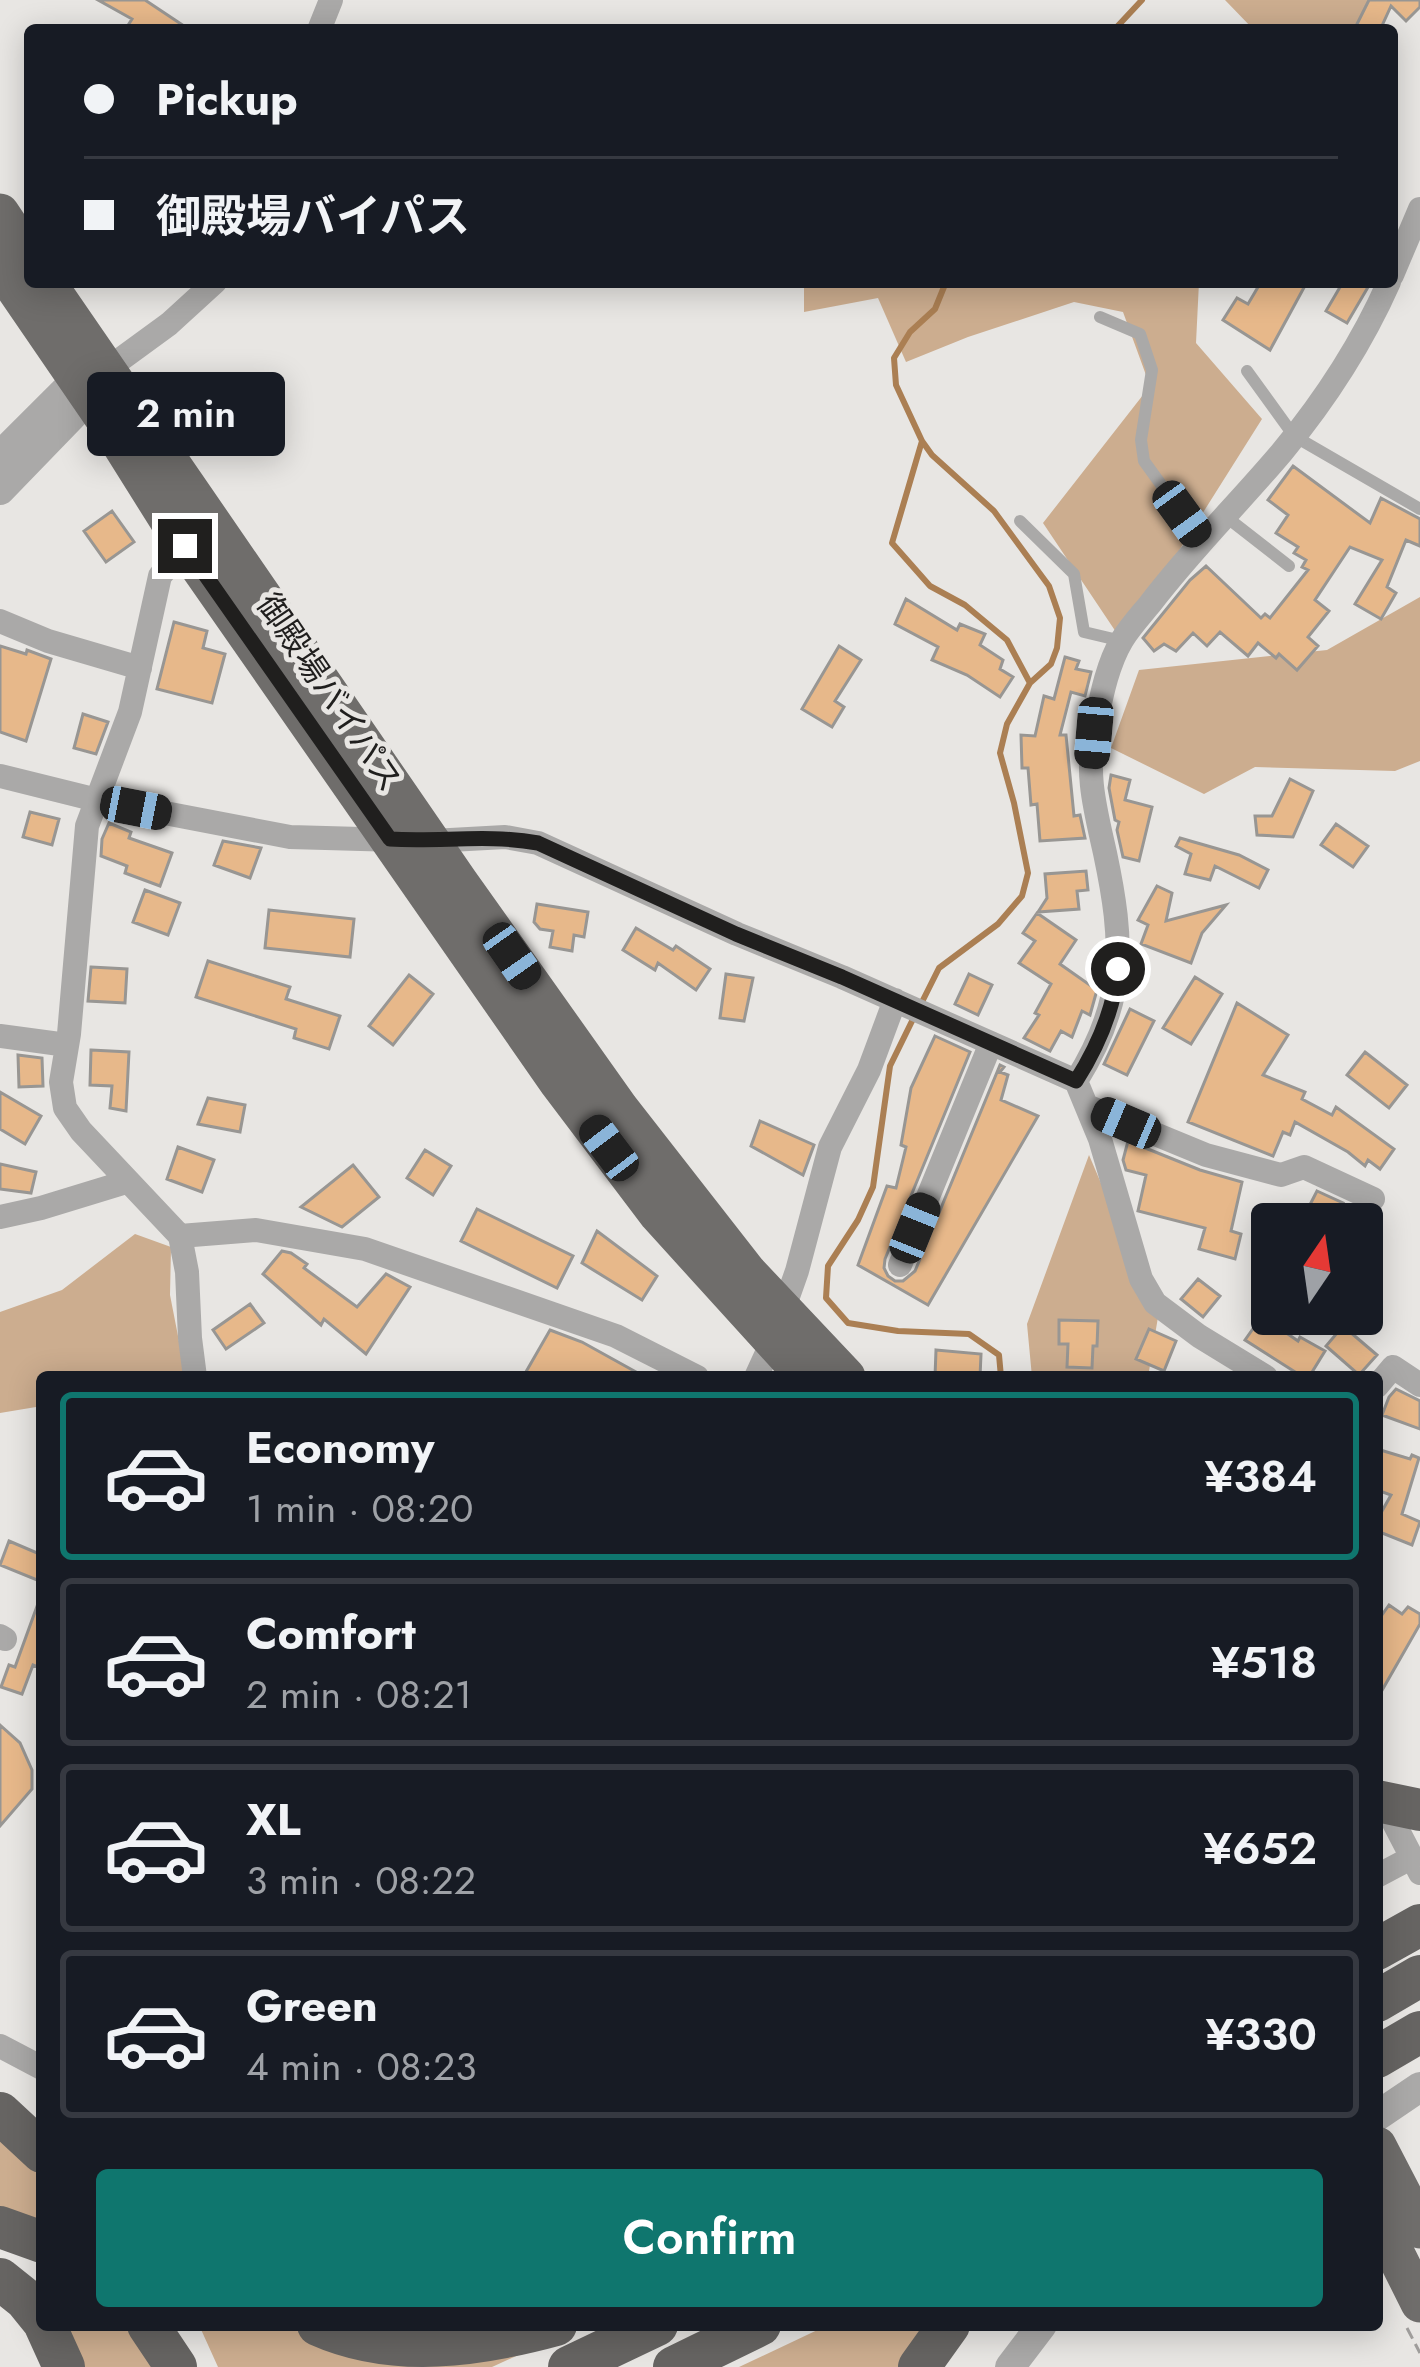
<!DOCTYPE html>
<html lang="en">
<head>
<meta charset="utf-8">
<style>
  body { margin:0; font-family:Jost,"Noto Sans JP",sans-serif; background:#20242c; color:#f1f3f6; height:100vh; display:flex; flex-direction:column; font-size:45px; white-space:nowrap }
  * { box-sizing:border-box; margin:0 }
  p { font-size:39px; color:#9ea1a6 }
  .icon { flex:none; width:66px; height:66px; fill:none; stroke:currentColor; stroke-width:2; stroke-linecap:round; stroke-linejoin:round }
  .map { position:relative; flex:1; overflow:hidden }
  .details { position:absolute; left:36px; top:1371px; width:1347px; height:960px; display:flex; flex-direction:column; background:#171b24; border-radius:12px; box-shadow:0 6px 30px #0003 }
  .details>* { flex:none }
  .banner { position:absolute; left:24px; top:24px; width:1374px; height:264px; border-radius:12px; box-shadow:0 6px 30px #0003; display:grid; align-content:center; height:264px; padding:0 60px; background:#171b24 }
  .needle { width:78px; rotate:13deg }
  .controls { position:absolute; left:1251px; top:1203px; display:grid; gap:24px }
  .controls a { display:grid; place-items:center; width:132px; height:132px; border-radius:12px; background:#171b24; box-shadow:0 6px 30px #0003; font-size:60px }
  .end { position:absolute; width:54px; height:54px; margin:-27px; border:15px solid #201f1e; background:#fff; box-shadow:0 0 0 6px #fff }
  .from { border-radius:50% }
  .bubble { position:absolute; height:84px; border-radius:12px; background:#171b24; box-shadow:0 6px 30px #0003; font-size:39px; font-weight:600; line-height:84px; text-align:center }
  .car { position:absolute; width:36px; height:72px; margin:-36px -18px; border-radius:15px; box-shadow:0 0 9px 3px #0007; background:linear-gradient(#222 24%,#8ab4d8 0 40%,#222 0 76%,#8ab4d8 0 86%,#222 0) }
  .banner b { display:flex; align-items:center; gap:42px; height:114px; font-size:45px }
  .banner b+b { border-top:3px solid #363941 }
  .banner i { width:30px; height:30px; background:#f1f3f6 }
  ul { padding:21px 0 0; list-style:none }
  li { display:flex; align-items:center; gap:36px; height:168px; margin:0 24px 18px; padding:0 36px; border:6px solid #363941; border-radius:12px }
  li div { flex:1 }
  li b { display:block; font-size:45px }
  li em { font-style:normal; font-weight:600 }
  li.selected { border-color:#0f766e }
  li>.icon { width:108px; height:108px; stroke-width:1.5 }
  .primary-button { display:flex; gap:24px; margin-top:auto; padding:24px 60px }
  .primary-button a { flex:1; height:138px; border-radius:12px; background:#0f766e; color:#fff; font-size:48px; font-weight:600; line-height:138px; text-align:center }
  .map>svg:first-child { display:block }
  .green { fill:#ccad8f }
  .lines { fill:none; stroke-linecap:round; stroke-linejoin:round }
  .stream { stroke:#ab7f53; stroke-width:6 }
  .building { fill:#e7b88a; stroke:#989693; stroke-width:3 }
  .path { stroke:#9f9d9b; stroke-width:3; stroke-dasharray:12 6; stroke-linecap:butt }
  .service { stroke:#aaa9a8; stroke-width:12 }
  .minor { stroke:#aaa9a8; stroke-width:24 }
  .tertiary { stroke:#aaa9a8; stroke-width:30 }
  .trunk { stroke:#6f6d6b; stroke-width:39 }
  .motorway { stroke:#666462; stroke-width:42 }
  .motorway-bridge { stroke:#666462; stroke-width:42 }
  .route { stroke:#201f1e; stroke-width:15 }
  .labels { text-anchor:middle; stroke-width:10; stroke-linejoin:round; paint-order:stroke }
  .street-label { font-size:33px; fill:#201f1e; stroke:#e8e6e3 }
</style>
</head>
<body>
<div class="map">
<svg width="1420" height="2367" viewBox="0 0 1420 2367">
  <rect width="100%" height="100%" fill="#e8e6e3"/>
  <!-- green -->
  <path class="green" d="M1225,0H1373L1352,30H1254Z
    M804,282H1199L1196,343L1262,419L1122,641L1043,523L1150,386L1123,312L1074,302L968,337L906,362L878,298L804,312Z
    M1420,597V761L1395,771L1255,767L1204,794L1111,748L1139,670L1327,650Z
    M1089,1155L1158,1317L1148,1377H1032L1027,1324Z
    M135,1234L171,1247L170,1295L186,1377H42V1406L0,1413V1312L62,1290Z
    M0,2138L42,2167V2224L0,2210Z
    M61,2325H129L160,2367H76Z
    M199,2325H290L338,2344L571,2331L492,2367H218Z
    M828,2325H934L910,2367H739Z"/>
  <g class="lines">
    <!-- stream -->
    <path class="stream" d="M1114,30L1142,0
      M922,441L892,543L930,586L965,605L1007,640L1030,683
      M921,1004L939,968L998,924L1022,896L1028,873L1014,803L1000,753L1007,724L1030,683L1051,664L1057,648L1060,618L1049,586L994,511L932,455L922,441L896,385L894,358L910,332L935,309L946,282
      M915,1015L890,1066L873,1187L858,1220L828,1266L826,1298L848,1323L898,1331L969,1334L999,1355L1001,1377"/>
  </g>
  <!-- building -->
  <path class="building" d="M98,0H145L190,30H125L132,19Z
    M1369,0H1420V7L1406,21L1391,6L1380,30H1354Z
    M1261,282H1307L1270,350L1223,320L1237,298L1248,304Z
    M1343,282H1371L1347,323L1326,311Z
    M1293,466L1370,523L1381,498L1420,519V546L1406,540L1387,587L1396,593L1381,619L1355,604L1382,560L1350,547L1315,600L1329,611L1308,637L1318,646L1297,670L1279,654L1276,658L1258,643L1248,656L1220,632L1207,646L1193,633L1176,651L1164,644L1154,651L1143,638L1190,580L1206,566L1261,618L1265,614L1270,618L1308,570L1302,567L1306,560L1294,553L1298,547L1276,533L1288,515L1268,500Z
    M112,511L134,542L106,562L84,531Z
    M906,599L957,630L960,624L985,634L980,645L1003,660L1000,669L1013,677L1000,697L967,675L932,660L938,647L895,624Z
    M174,622L207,631L203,648L225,654L212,703L157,689Z
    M0,646L26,654L27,650L51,659L26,741L0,732Z
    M839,646L861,660L835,701L844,707L832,727L802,709Z
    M1065,657L1079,661L1076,669L1091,672L1085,696L1071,692L1060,735H1066L1074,816L1080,815L1085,838L1040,841L1037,804L1031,805L1028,768H1022L1021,735L1035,736L1044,696L1054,699Z
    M83,714L108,722L96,754L74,748Z
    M1111,775L1130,780L1125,800L1152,807L1139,861L1123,857L1117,830L1119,822L1115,820L1109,788Z
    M1290,779L1313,791L1293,837L1257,835L1255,816H1272Z
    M30,812L59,819L52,845L23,837Z
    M109,823L131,832L129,838L172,853L160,886L125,873L127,866L101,856L102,839Z
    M1336,824L1368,846L1353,867L1321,845Z
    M1180,838L1239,855L1268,870L1259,888L1215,866L1210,880L1185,874L1191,854L1176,846Z
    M223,841L261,848L250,878L214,865Z
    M1086,871L1088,890L1077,891L1079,909L1038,912L1047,898L1045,874Z
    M1157,886L1172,893L1166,921L1226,905L1202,933L1191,963L1141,944L1148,925L1138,920Z
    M145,890L180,903L168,935L133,922Z
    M537,904L588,912L584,937L574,935L572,951L550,947L553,931L540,929L534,922Z
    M269,910L354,919L350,957L265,948Z
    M1037,913L1076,940L1060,964L1097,990L1090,1015L1082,1011L1072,1037L1061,1031L1050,1051L1024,1038L1039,1015L1035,1013L1051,984L1019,963L1035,941L1023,933Z
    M636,928L673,950L676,946L710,969L696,990L658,963L655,970L623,950Z
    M208,961L290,987L286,999L340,1016L329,1049L294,1038L296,1029L196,997Z
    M91,967L127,969L125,1003L88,1001Z
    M726,974L753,978L744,1021L720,1018Z
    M969,974L992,985L978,1015L955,1004Z
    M409,975L433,994L393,1045L369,1026Z
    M1195,977L1222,994L1191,1044L1163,1028Z
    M1237,1003L1288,1035L1263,1075L1305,1092L1302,1099L1332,1115L1336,1107L1394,1149L1380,1169L1368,1160L1365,1166L1348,1152L1295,1122L1290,1135L1283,1132L1273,1156L1188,1122Z
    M1130,1009L1154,1021L1127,1075L1104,1064Z
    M935,1036L970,1052L885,1259L884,1268L888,1276L895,1281H903L915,1271L1000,1065L1004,1067L1000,1072L1008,1075L1001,1100L1038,1116L928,1305L858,1265L887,1186L896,1188L906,1147L901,1145L911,1088Z
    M91,1050L129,1052L126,1111L110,1108L112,1086L90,1085Z
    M1365,1052L1407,1085L1389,1108L1347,1075Z
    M18,1055L42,1058L43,1086L19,1087Z
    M0,1092L41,1116L25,1144L0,1129Z
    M208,1098L245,1105L240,1132L198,1124Z
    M760,1121L814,1145L803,1175L751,1146Z
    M1128,1141L1200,1170L1242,1182L1231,1231L1241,1234L1235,1259L1199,1249L1205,1228L1138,1211L1146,1175L1126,1170L1123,1160Z
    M178,1147L214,1160L202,1192L167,1179Z
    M425,1150L451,1166L433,1195L407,1178Z
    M0,1164L36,1172L31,1193L0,1189Z
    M353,1165L379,1197L342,1227L301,1207Z
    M1317,1191L1343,1203L1332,1224H1300Z
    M477,1209L573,1256L557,1288L461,1241Z
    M597,1231L657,1276L642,1300L582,1263Z
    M282,1251L291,1253L307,1264L304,1268L357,1307L386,1274L410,1287L366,1354L324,1319L321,1325L263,1274Z
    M1198,1279L1220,1296L1203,1317L1181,1299Z
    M250,1304L264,1323L226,1349L213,1330Z
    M1262,1316L1298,1341L1300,1337L1325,1351L1309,1377H1303L1245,1340Z
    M1059,1320L1098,1321L1097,1346H1093L1092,1368L1067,1367L1068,1344H1059Z
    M1343,1326L1377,1355L1359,1375L1326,1346Z
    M1149,1329L1176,1341L1164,1371L1136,1359Z
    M550,1330L582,1342L645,1377H523Z
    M936,1350L981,1354L980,1377H935Z
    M1396,1389L1420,1401V1429L1382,1415L1389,1397Z
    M1377,1449L1410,1459L1412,1455L1419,1458L1402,1514L1420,1522L1412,1545L1377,1531V1520L1391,1495L1377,1490Z
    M9,1541L42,1555V1582L0,1565Z
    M40,1598L42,1658L38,1667L33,1665L22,1694L1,1687L9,1665L15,1667Z
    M1389,1605L1402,1614L1408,1607L1420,1614V1624L1377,1699V1622Z
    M0,1725L20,1743L32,1770V1789L0,1826Z"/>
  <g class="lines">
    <!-- path -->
    <path class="path" d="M1407,2328L1420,2353"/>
    <!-- service -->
    <path class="service" d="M1100,317L1140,334L1152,370L1141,440L1144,461L1201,540
      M1247,371L1294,436L1420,509
      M1225,516L1289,566
      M1020,521L1074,574L1084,632L1122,641"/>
    <!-- minor -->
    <path class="minor" d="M319,30L331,0
      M1392,275L1420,209
      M106,370L169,324L215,282
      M185,546L160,576L130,712L87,826L69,1034L61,1082L65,1108L81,1131L180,1236L187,1272L190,1338L195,1377
      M0,621L48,641L140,668
      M0,776L97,800L290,837L432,841L505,837L538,843L737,934L842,977L1076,1081L1100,1139L1141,1279L1155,1303L1199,1336L1266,1377
      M0,1036L67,1045
      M1076,1081C1127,1000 1124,943 1105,853C1095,808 1085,773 1095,727C1101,698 1107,665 1122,640C1130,627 1141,615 1150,604C1191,550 1239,503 1282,452C1325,400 1362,343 1389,282
      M1087,1106L1206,1155L1281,1175L1304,1167L1373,1199
      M0,1217L41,1208L126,1182
      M180,1236L256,1230L365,1249L616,1336L697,1377
      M900,1265L991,1043
      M756,1377L772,1342L797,1271L830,1147L869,1070L895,1000
      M1377,1386L1393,1367L1420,1385
      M0,1636L5,1639
      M1382,1800L1420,1873
      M1377,1876L1411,1858
      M0,2046L42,2068"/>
    <!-- tertiary -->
    <path class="tertiary" d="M0,456L77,379L94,373
      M0,490L90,397L100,380
      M1377,2116L1420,2087
      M1010,2367L1042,2325"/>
    <!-- trunk -->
    <path class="trunk" d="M0,213L30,258
      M0,266L111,428L185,546L559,1083L658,1214L806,1377
      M46,282L458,881L619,1108L747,1272L846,1377
      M1377,2146L1420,2229
      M1377,2217L1420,2303"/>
    <!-- motorway -->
    <path class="motorway" d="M1377,1949L1420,1925
      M1377,2001L1420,1976
      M1377,2057L1420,2032
      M0,2113L42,2152
      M0,2227L42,2242
      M0,2279L25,2299L42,2320
      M45,2325L64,2367
      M148,2325L176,2367
      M318,2325C394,2359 479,2346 556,2325
      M569,2367L657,2325
      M674,2367L760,2325
      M919,2367L949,2325"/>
    <!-- motorway-bridge -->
    <path class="motorway-bridge" d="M1377,1801L1420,1810"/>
  </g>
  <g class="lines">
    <!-- route -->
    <path class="route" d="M185,546L390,839C440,842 489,834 538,843L736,934L842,977L1076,1081C1097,1048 1114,1008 1118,969"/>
  </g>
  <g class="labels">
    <!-- street labels -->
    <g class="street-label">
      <text transform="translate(330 692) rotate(56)" y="12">御殿場バイパス</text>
    </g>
  </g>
</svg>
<div class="controls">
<a><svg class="needle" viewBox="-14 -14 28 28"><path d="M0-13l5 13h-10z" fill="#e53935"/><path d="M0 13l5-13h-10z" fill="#9ea1a6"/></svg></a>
</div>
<i class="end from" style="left:1118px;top:969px"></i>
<i class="end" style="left:185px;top:546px"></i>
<div class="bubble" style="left:87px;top:372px;width:198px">2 min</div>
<i class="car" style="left:1182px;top:514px;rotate:144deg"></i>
<i class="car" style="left:1094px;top:733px;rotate:185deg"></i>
<i class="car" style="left:136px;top:808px;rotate:101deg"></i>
<i class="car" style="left:512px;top:956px;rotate:145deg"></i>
<i class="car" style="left:1126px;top:1123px;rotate:293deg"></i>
<i class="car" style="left:609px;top:1148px;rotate:323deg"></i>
<i class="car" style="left:915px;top:1228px;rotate:22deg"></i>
<div class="banner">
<b><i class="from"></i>Pickup</b>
<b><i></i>御殿場バイパス</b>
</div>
<section class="details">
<ul>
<li class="selected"><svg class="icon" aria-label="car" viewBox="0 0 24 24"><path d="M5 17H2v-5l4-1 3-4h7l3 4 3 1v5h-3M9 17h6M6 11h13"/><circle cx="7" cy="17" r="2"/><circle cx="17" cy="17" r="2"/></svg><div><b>Economy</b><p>1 min · 08:20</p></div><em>¥384</em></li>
<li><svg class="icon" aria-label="car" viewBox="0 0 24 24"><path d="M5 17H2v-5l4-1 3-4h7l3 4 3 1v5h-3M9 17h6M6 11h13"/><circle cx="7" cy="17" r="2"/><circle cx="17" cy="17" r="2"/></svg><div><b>Comfort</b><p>2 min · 08:21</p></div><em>¥518</em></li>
<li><svg class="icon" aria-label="car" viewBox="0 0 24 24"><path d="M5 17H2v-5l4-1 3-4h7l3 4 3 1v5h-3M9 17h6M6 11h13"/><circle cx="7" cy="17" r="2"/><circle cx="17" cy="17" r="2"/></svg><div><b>XL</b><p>3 min · 08:22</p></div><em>¥652</em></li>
<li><svg class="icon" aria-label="car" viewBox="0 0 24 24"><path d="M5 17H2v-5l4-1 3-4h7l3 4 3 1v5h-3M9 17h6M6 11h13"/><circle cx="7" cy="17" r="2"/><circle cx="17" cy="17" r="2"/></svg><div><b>Green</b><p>4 min · 08:23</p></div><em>¥330</em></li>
</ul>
<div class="primary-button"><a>Confirm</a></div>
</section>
</div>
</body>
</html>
